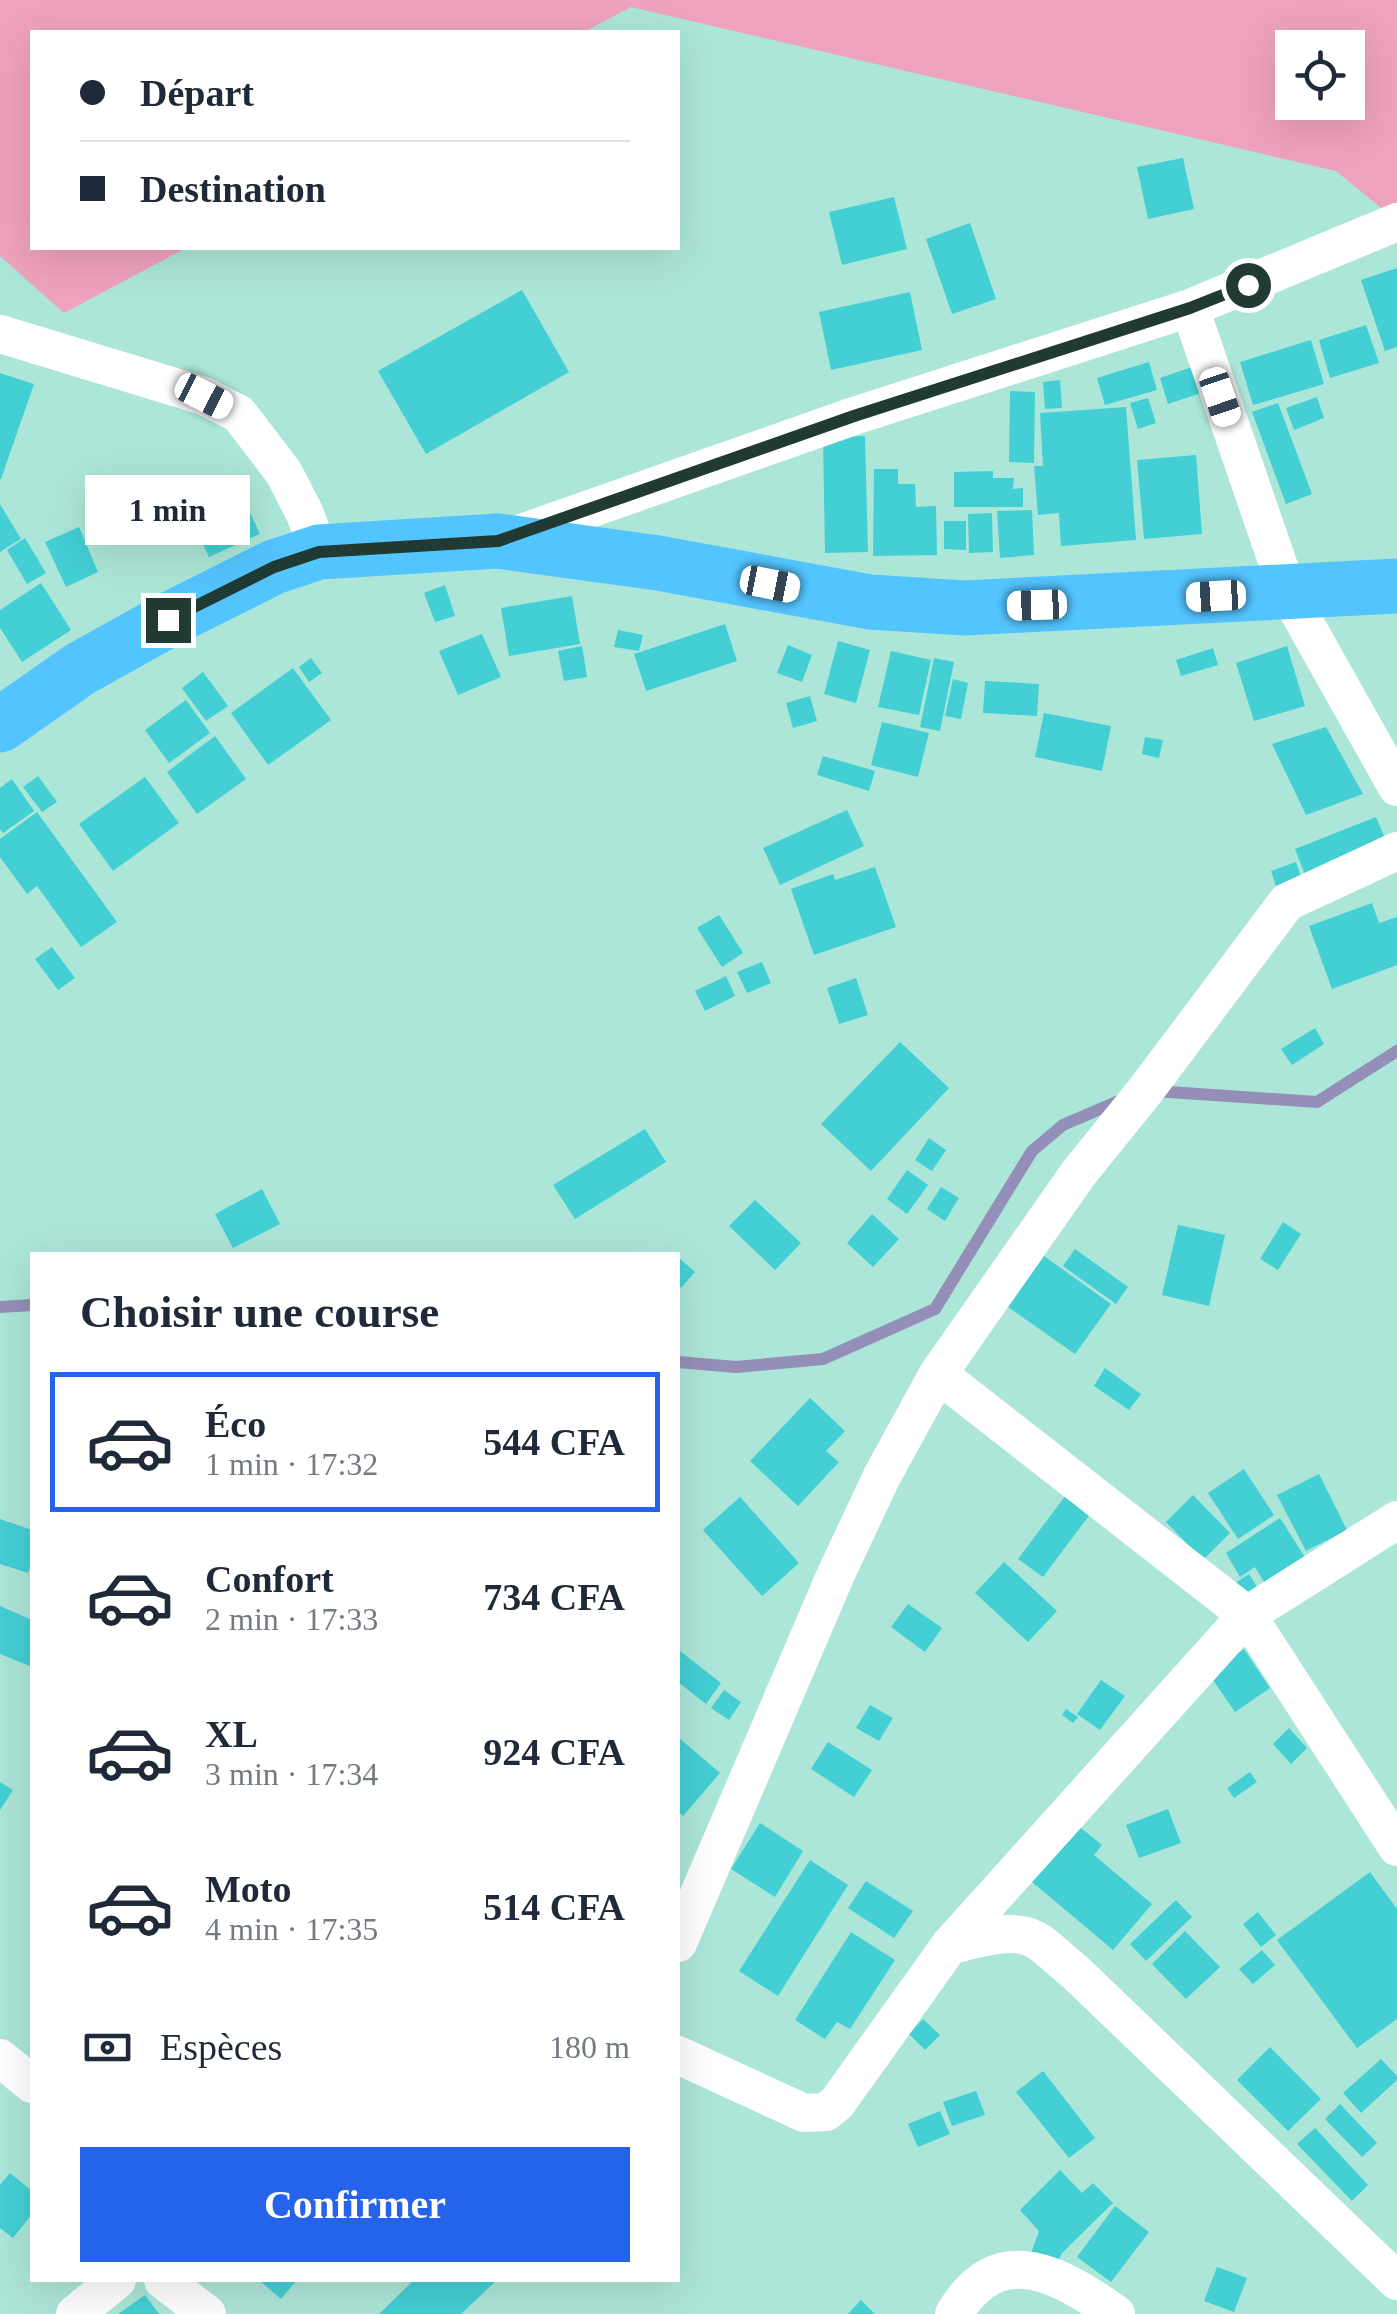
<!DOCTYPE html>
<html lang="fr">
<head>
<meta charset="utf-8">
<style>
  body { margin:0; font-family:"Times New Roman",serif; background:#f2f2f3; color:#1f2937; height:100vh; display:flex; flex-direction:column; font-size:38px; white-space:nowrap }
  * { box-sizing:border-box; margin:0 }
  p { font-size:32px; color:#747a83 }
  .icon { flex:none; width:55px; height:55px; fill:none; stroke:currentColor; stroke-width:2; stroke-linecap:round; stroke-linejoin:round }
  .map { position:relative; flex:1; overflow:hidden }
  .details { position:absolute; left:30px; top:1252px; width:650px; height:1030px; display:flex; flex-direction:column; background:#fff; border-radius:0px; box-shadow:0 10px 40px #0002 }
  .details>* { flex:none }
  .guide { position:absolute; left:30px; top:30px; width:650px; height:220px; border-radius:0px; box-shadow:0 10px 40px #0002; display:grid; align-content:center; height:220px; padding:0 50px; background:#fff }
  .buttons { position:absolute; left:1275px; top:30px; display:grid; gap:20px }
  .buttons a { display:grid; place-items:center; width:90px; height:90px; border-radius:0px; background:#fff; box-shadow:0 10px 40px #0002; font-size:50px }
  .end { position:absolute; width:45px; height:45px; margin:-22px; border:12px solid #223a34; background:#fff; box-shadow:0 0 0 5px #fff }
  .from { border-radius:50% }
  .bubble { position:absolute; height:70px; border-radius:0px; background:#fff; box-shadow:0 10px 40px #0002; font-size:32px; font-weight:700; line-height:70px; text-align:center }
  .car { position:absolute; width:30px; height:60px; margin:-30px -15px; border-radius:12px; box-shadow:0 0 8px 2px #0007; background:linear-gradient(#fff 24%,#345 0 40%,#fff 0 76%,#345 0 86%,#fff 0) }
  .guide b { display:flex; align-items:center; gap:35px; height:95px; font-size:38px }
  .guide b+b { border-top:2px solid #e0e1e3 }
  .guide i { width:25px; height:25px; background:#1f2937 }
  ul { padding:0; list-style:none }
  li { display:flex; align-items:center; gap:30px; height:140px; margin:0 20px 15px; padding:0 30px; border:5px solid transparent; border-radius:0px }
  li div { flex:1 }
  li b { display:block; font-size:38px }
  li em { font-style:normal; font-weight:700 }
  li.selected { border-color:#2563eb }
  li>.icon { width:90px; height:90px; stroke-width:1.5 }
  h2 { padding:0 50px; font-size:45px; line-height:120px }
  .pay { display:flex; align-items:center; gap:25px; height:110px; padding:0 50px; font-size:38px }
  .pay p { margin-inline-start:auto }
  .action { display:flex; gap:20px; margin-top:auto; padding:20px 50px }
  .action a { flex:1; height:115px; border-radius:0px; background:#2563eb; color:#fff; font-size:40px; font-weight:700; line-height:115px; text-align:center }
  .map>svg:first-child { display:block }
  .green { fill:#efa2bb; fill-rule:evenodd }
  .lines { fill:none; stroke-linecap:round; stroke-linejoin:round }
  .stream { stroke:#948fb8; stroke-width:12 }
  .building { fill:#43cfd4 }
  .minor { stroke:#fff; stroke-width:38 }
  .trunk { stroke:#53c4fe; stroke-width:55 }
  .route { stroke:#223a34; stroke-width:12 }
</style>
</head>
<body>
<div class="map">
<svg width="1397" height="2314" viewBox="0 0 1397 2314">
  <rect width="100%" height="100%" fill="#ace6d8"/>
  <!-- green -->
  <path class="green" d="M0,0H1397V221L1336,171L631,7L584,32H32V248H186L64,313L0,256ZM1292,48H1348V102H1292Z"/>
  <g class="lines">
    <!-- stream -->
    <path class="stream" d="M1154,1091L1317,1102L1397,1051
      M0,1307L32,1305
      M678,1362L736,1367L823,1359L935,1309L1032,1151L1063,1125L1121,1100"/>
  </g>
  <!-- building -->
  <path class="building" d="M1183,158L1194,209L1148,219L1137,167Z
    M894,197L907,249L842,265L829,212Z
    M970,223L996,299L952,314L926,239Z
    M1397,268V347L1385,351L1361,280Z
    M522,290L569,372L426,454L378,371Z
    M910,292L922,350L831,370L819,312Z
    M1366,325L1379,363L1330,378L1319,340Z
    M1311,340L1324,384L1253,405L1240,362Z
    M1149,362L1157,390L1105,405L1097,378Z
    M1195,366L1204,392L1168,404L1160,378Z
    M0,373L34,384L1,479H0Z
    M1060,380L1062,408L1045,409L1043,382Z
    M1010,391L1035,392L1034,463L1009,462Z
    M1317,397L1324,418L1294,430L1286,408Z
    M1148,398L1156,423L1138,429L1130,403Z
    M1278,403L1312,494L1286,504L1252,412Z
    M1126,407L1136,540L1061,546L1059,513L1038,515L1034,466H1043L1040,413Z
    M865,436L868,552L825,553L823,437Z
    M1196,455L1202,534L1144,539L1137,460Z
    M874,469H898V484H915L916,507L936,506L937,555L873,556Z
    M993,471V478H1014L1013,489L1023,488V507H954V472Z
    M241,494L260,534L209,557L190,518Z
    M0,504L21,539L0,552Z
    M1032,510L1034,555L1000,558L997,511Z
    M992,513L993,552L969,553L968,514Z
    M944,521H966V550L944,549Z
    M79,527L98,572L66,587L45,542Z
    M25,538L46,573L27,584L7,550Z
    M41,583L71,630L22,662L0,628V610Z
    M445,585L455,616L435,622L424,593Z
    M572,596L580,644L509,656L501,608Z
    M725,624L737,661L646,691L634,654Z
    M618,630L643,635L639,651L614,647Z
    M482,634L501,677L458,695L439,651Z
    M838,641L870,650L856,703L824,694Z
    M788,645L812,655L802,682L777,673Z
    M582,646L587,677L564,681L558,651Z
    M1287,646L1305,706L1254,721L1236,663Z
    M1213,648L1218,665L1181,676L1176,660Z
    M891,651L931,660L919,715L878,707Z
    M311,658L322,673L309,682L299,667Z
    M934,658L954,662L940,731L920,727Z
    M293,668L331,720L268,765L231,713Z
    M203,672L228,706L206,721L182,688Z
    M953,679L968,683L961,719L945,716Z
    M985,681L1039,684L1037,716L983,713Z
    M810,696L817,721L793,728L786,703Z
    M186,700L210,733L169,763L145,730Z
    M1044,713L1111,726L1102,771L1035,757Z
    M882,722L929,733L918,777L871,765Z
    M1326,727L1363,794L1306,815L1272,744Z
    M215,736L246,779L197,814L167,772Z
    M1145,737L1163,740L1159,758L1142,754Z
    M823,756L875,771L869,791L817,775Z
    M38,776L57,802L42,812L23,787Z
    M145,777L179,823L113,871L79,824Z
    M12,779L34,811L3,833L0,829V788Z
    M847,810L864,846L780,885L763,848Z
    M37,812L117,922L81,947L37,886L27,894L0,857V839Z
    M1376,817L1388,845L1306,877L1295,849Z
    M1296,862L1301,877L1276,886L1271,871Z
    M875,867L896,927L814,955L791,889L833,874L835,880Z
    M1372,903L1379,923L1397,917V965L1332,989L1309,926Z
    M719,915L743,953L722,967L697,928Z
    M52,947L75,978L58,990L35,959Z
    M762,962L771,983L747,993L737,972Z
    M726,976L735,996L705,1011L695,991Z
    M856,978L868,1015L839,1024L827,988Z
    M1315,1028L1324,1044L1292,1065L1281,1049Z
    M900,1042L949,1088L871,1171L821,1124Z
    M645,1129L666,1162L575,1219L553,1185Z
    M929,1138L946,1150L932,1171L915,1160Z
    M907,1170L928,1185L907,1214L887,1199Z
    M941,1187L959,1198L945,1221L927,1209Z
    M262,1189L280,1224L233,1248L215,1214Z
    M755,1200L801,1243L775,1270L729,1226Z
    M872,1214L899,1239L873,1267L847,1243Z
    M1283,1222L1301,1234L1278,1270L1260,1259Z
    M1178,1225L1225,1235L1209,1306L1162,1295Z
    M1075,1249L1128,1287L1116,1304L1063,1266Z
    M1044,1256L1111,1304L1075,1354L1008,1307Z
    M678,1257L695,1272L681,1288L678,1285Z
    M1105,1368L1141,1394L1129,1410L1094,1386Z
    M810,1398L845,1431L826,1451L839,1462L798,1506L750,1461Z
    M1244,1469L1274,1515L1238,1539L1208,1493Z
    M1319,1474L1347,1530L1306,1551L1277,1495Z
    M1066,1495L1091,1513L1043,1577L1018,1559Z
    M1193,1495L1230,1533L1203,1560L1166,1522Z
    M740,1497L799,1563L762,1596L703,1530Z
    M1280,1518L1306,1559L1266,1585L1255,1567L1240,1577L1226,1553Z
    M0,1519L32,1530V1559L28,1573L0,1564Z
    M1004,1562L1057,1611L1028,1642L975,1593Z
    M1249,1574L1260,1592L1243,1604L1231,1586Z
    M908,1604L942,1628L925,1652L891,1627Z
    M0,1606L32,1620V1667L0,1654Z
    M1244,1649L1270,1688L1235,1712L1208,1673Z
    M680,1651L721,1683L706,1704L678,1682V1654Z
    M1101,1680L1125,1696L1100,1730L1077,1714Z
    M724,1690L741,1702L729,1720L711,1708Z
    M870,1705L893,1718L879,1741L856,1728Z
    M1066,1709L1078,1717L1073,1723L1062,1715Z
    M1289,1728L1307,1748L1291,1764L1273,1744Z
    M678,1737L720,1773L683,1816L678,1811Z
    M828,1742L872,1770L854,1797L811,1769Z
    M1250,1772L1257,1782L1234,1798L1227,1788Z
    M0,1782L13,1790L0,1810Z
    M1168,1809L1181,1843L1139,1858L1126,1825Z
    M1071,1820L1102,1845L1094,1855L1152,1904L1113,1950L1025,1876Z
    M760,1823L803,1851L775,1897L731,1869Z
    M810,1860L848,1885L778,1996L739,1971Z
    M1370,1872L1397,1909V2019L1357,2048L1277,1940Z
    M866,1881L913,1911L894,1938L848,1908Z
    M1176,1900L1192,1917L1146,1961L1130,1944Z
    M1258,1912L1276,1935L1261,1947L1243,1924Z
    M1185,1931L1220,1967L1186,1999L1152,1964Z
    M851,1932L895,1960L850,2029L837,2022L825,2039L795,2020Z
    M1262,1950L1275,1965L1253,1984L1239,1969Z
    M923,2019L940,2035L925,2050L909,2034Z
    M1270,2047L1321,2099L1288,2131L1237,2080Z
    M1381,2059L1397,2076V2080L1361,2113L1343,2093Z
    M1043,2071L1095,2138L1069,2158L1016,2092Z
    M976,2091L985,2115L952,2126L943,2102Z
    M1340,2104L1377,2143L1362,2157L1325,2119Z
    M940,2111L950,2134L918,2147L908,2124Z
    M1315,2128L1368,2185L1352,2201L1297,2144Z
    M1060,2170L1082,2193L1093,2183L1113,2203L1062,2253L1055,2267L1030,2256L1039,2231L1020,2210Z
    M10,2173L32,2191V2214L13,2238L0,2228V2185Z
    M1115,2206L1149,2232L1111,2282L1077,2257Z
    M1217,2267L1247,2278L1234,2312L1204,2301Z
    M259,2280H297L281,2299Z
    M414,2280H497L461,2314H379Z
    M145,2295L159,2314H118Z
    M861,2300L875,2314H848Z"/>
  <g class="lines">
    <!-- minor -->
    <path class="minor" d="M1397,222L1190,308L1288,593L1397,787
      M0,334L204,396L239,414L284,473L305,514L319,552
      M510,537L854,416L1190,308
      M938,1374L1247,1615L1397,1847
      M678,1943L836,1574L882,1476L938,1374L1078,1174L1145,1091L1287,902L1397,851
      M950,1945C976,1940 1011,1926 1036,1940C1049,1948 1061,1961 1073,1970L1397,2281
      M678,2055L804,2113L826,2112L837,2103L950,1945L1247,1615L1397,1520
      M0,2058L32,2084
      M163,2280L207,2314
      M75,2314L117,2280
      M954,2314C999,2237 1062,2276 1116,2314"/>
    <!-- trunk -->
    <path class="trunk" d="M0,725L80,669L168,620L274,567L319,552L498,541L658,563L870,602L965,608L1397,586"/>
  </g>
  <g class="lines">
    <!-- route -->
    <path class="route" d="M168,620L274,567L319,552L498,541L854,416L1190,308L1248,285"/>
  </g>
</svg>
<div class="buttons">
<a><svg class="icon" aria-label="locate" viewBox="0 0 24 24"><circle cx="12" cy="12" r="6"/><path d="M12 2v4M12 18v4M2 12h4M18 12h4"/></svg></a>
</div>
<i class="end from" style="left:1248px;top:285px"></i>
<i class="end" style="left:168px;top:620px"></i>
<div class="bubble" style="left:85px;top:475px;width:165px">1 min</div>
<i class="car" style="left:204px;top:396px;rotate:117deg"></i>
<i class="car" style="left:1220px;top:397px;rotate:161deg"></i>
<i class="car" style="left:770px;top:584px;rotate:101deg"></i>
<i class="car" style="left:1216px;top:596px;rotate:267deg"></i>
<i class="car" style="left:1037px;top:605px;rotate:268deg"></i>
<div class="guide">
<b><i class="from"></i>Départ</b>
<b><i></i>Destination</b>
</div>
<section class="details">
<h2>Choisir une course</h2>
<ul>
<li class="selected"><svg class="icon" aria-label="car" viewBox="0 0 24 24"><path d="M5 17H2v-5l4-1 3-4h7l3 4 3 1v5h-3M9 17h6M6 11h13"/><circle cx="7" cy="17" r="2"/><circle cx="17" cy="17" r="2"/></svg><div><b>Éco</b><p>1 min · 17:32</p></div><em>544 CFA</em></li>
<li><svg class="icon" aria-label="car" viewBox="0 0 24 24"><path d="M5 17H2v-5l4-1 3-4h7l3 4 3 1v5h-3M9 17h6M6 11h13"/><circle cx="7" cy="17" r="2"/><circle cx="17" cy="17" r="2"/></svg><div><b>Confort</b><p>2 min · 17:33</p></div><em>734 CFA</em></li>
<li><svg class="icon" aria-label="car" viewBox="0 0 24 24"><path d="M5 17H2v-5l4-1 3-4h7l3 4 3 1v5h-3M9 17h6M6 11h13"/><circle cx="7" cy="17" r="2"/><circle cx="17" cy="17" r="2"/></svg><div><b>XL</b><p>3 min · 17:34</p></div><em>924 CFA</em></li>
<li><svg class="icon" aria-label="car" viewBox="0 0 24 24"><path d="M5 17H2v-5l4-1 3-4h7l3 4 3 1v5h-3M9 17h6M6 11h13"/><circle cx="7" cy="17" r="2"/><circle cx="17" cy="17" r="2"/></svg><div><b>Moto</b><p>4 min · 17:35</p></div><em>514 CFA</em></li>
</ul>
<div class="pay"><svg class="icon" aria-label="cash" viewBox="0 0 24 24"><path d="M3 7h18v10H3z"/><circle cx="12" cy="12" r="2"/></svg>Espèces<p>180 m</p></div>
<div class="action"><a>Confirmer</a></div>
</section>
</div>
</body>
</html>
